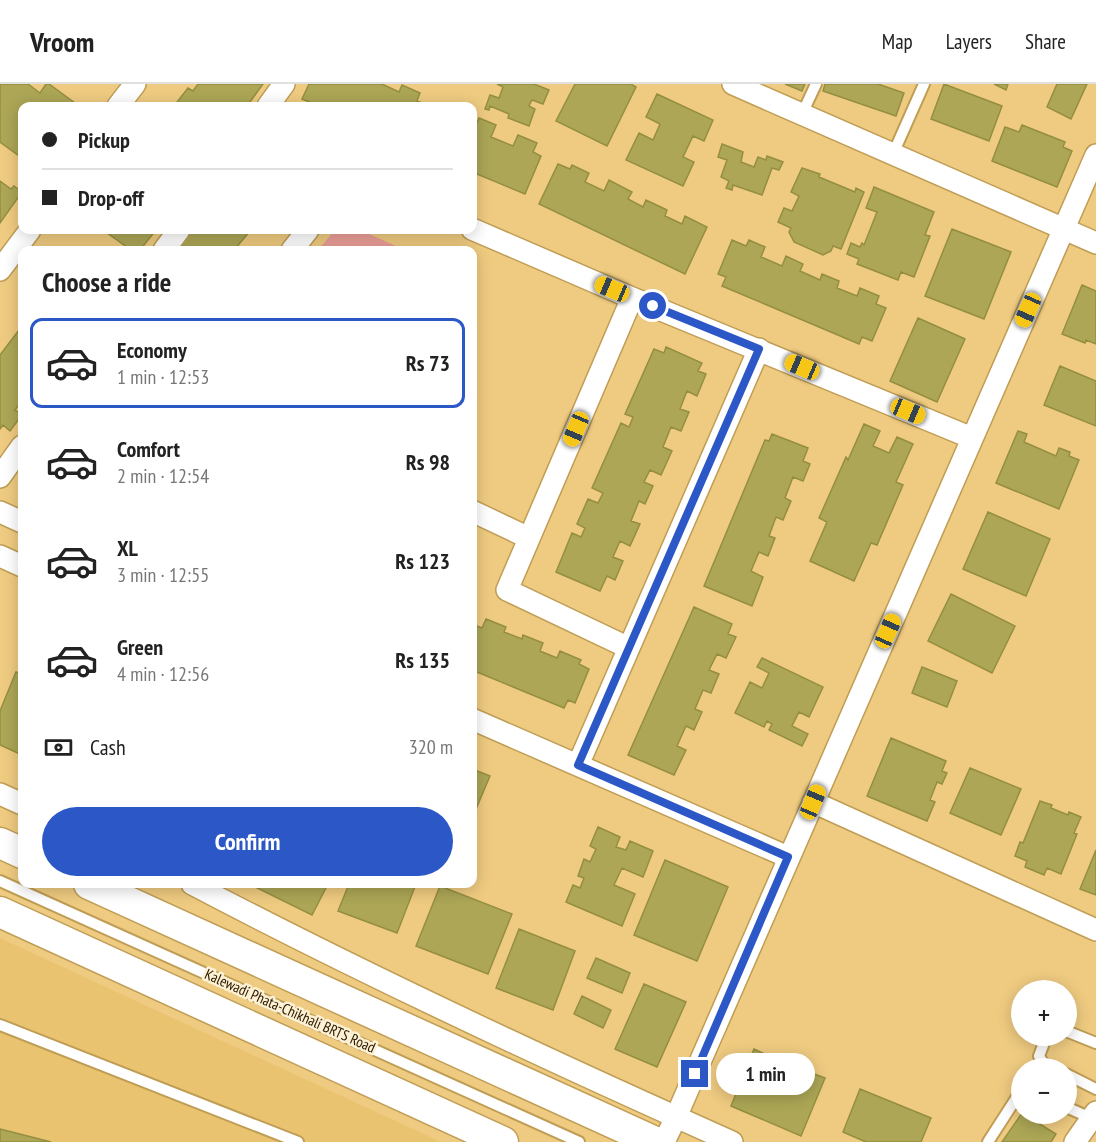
<!DOCTYPE html>
<html lang="en">
<head>
<meta charset="utf-8">
<style>
  body { margin:0; font-family:"PT Sans Narrow",sans-serif; background:#f2f2f2; color:#222; height:100vh; display:flex; flex-direction:column; font-size:22px; white-space:nowrap }
  * { box-sizing:border-box; margin:0 }
  p { font-size:20px; color:#767676 }
  .icon { flex:none; width:33px; height:33px; fill:none; stroke:currentColor; stroke-width:2; stroke-linecap:round; stroke-linejoin:round }
  .map { position:relative; flex:1; overflow:hidden }
  .panel { position:absolute; left:18px; top:162px; width:459px; height:642px; display:flex; flex-direction:column; background:#fff; border-radius:12px; box-shadow:0 3px 15px #0003 }
  .panel>* { flex:none }
  .guide { position:absolute; left:18px; top:18px; width:459px; height:132px; border-radius:12px; box-shadow:0 3px 15px #0003; display:grid; align-content:center; height:132px; padding:0 24px; background:#fff }
  .fabs { position:absolute; left:1011px; top:896px; display:grid; gap:12px }
  .fabs a { display:grid; place-items:center; width:66px; height:66px; border-radius:50%; background:#fff; box-shadow:0 3px 15px #0003; font-size:30px }
  .end { position:absolute; width:27px; height:27px; margin:-14px; border:8px solid #2c57c6; background:#fff; box-shadow:0 0 0 3px #fff }
  .from { border-radius:50% }
  .bubble { position:absolute; height:42px; border-radius:21px; background:#fff; box-shadow:0 3px 15px #0003; font-size:20px; font-weight:600; line-height:42px; text-align:center }
  .car { position:absolute; width:18px; height:36px; margin:-18px -9px; border-radius:8px; box-shadow:0 0 4px 2px #0007; background:linear-gradient(#f5c518 24%,#345 0 40%,#f5c518 0 76%,#345 0 86%,#f5c518 0) }
  .guide b { display:flex; align-items:center; gap:21px; height:57px; font-size:22px }
  .guide b+b { border-top:2px solid #e0e0e0 }
  .guide i { width:15px; height:15px; background:#222 }
  ul { padding:0; list-style:none }
  li { display:flex; align-items:center; gap:18px; height:90px; margin:0 12px 9px; padding:0 12px; border:3px solid transparent; border-radius:12px }
  li div { flex:1 }
  li b { display:block; font-size:22px }
  li em { font-style:normal; font-weight:600 }
  li.active { border-color:#2c57c6 }
  li>.icon { width:54px; height:54px; stroke-width:1.5 }
  h2 { padding:0 24px; font-size:27px; line-height:72px }
  .pay { display:flex; align-items:center; gap:15px; height:66px; padding:0 24px; font-size:22px }
  .pay p { margin-inline-start:auto }
  .button { display:flex; gap:12px; margin-top:auto; padding:12px 24px }
  .button a { flex:1; height:69px; border-radius:36px; background:#2c57c6; color:#fff; font-size:24px; font-weight:600; line-height:69px; text-align:center }
  header { display:flex; align-items:center; gap:36px; box-sizing:border-box; height:84px; padding:0 30px; background:#fff; border-bottom:2px solid #e0e0e0 }
  header strong { font-size:28px }
  nav { display:flex; gap:33px; margin-inline-start:auto; font-size:21px }
  .map>svg:first-child { display:block }
  .built { fill:#eac370 }
  .green { fill:#eb9e98 }
  .building { fill:#aca656; stroke:#958e40; stroke-width:1.5 }
  .lines { fill:none; stroke-linecap:round; stroke-linejoin:round }
  .lane-casing { stroke:#bf9d54; stroke-width:14 }
  .street-casing { stroke:#bf9d54; stroke-width:24 }
  .secondary-casing { stroke:#bf9d54; stroke-width:33 }
  .lane { stroke:#fff; stroke-width:10 }
  .street { stroke:#fff; stroke-width:21 }
  .secondary { stroke:#fff; stroke-width:30 }
  .route { stroke:#2c57c6; stroke-width:8 }
  .labels { text-anchor:middle; stroke-width:5; stroke-linejoin:round; paint-order:stroke }
  .street-label { font-size:15px; fill:#281b00; stroke:#fef0d3 }
</style>
</head>
<body>
<header>
<strong>Vroom</strong>
<nav><a>Map</a><a>Layers</a><a>Share</a></nav>
</header>
<div class="map">
<svg width="1096" height="1058" viewBox="0 0 1096 1058">
  <rect width="100%" height="100%" fill="#efcb81"/>
  <!-- built -->
  <path class="built" d="M0,854L441,1058H0Z"/>
  <!-- green -->
  <path class="green" d="M335,146H360L405,166H318Z"/>
  <!-- building -->
  <path class="building" d="M0,0H28L40,9L46,0H49L79,22H22V74L0,58Z
    M198,0H263L247,22H174L188,4L193,7Z
    M309,0H382L399,8L402,1L420,9L417,17L429,22H319L302,15Z
    M497,0H534L549,6L543,20L532,16L529,22L535,25L529,42L508,34L509,30L490,22L489,26L485,25L490,11L499,14L503,3Z
    M575,0H631L636,3L607,62L556,37Z
    M785,0H805L802,7Z
    M825,0H878L904,9L896,32L823,7Z
    M944,0L1002,22L989,57L931,35Z
    M994,0H1008L1006,6Z
    M1057,0H1087L1071,35L1047,23Z
    M657,10L713,36L704,57L693,52L683,73L694,78L683,102L626,76L639,49L653,56L660,40L646,33Z
    M479,34L496,41L491,53L513,62L518,51L537,59L533,68L541,72L525,110L472,88V40L476,41Z
    M1022,41L1065,58L1063,63L1072,67L1057,103L992,77L1005,43L1019,48Z
    M722,60L743,68L741,78L754,83L758,73L766,76L767,72L783,78L779,86L772,84L762,111L733,101L732,106L726,104L729,97L721,93L727,76L718,73Z
    M558,80L570,85L572,81L589,89L585,98L604,107L609,96L632,108L628,115L643,123L646,116L667,126L665,132L682,140L685,132L707,143L685,190L539,120Z
    M802,84L820,90L819,93L855,108L856,104L864,108L841,165L833,162L831,167L823,171L794,158L789,148L791,144L778,138L784,124L792,127L799,112L791,108Z
    M0,97L11,105L14,102L22,108L0,139Z
    M874,103L934,128L925,151L930,152L914,193L901,188L898,196L857,180L859,175L847,170L851,159L860,163L862,159L864,161L877,128L866,124Z
    M952,145L1011,168L984,235L925,212Z
    M103,146H156L140,166H131Z
    M184,146H251L234,166H187L175,157Z
    M732,156L746,162L749,156L765,163L761,173L782,182L786,172L803,180L800,187L820,196L822,190L839,197L837,204L857,212L860,204L879,212L876,220L886,224L872,257L862,253L859,260L722,202L726,193L718,190Z
    M1082,201L1096,207V260L1086,256L1085,259L1062,250Z
    M918,234L965,255L937,318L890,297Z
    M22,242V316L15,326L22,331L10,347L3,341L0,345V271Z
    M666,263L702,279L698,287L706,290L697,312L687,307L680,325L689,328L681,347L671,343L663,363L672,367L661,391L650,386L644,398L653,402L645,420L639,417L631,437L640,440L630,462L620,457L613,473L623,477L615,496L607,492L600,507L556,488L572,449L581,453L585,444L577,440L588,415L598,419L603,409L592,404L621,339L629,343L633,333L625,330L654,265L664,269Z
    M1060,282L1096,297V342L1044,321Z
    M864,340L880,347L873,362L889,369L897,353L913,360L896,398L903,401L877,461L871,459L854,497L810,477L827,438L819,434L846,373L848,376Z
    M1018,347L1027,350L1024,358L1056,372L1059,364L1070,368L1069,372L1079,376L1059,425L996,399Z
    M772,350L808,364L803,377L810,380L803,397L793,393L785,414L791,417L783,436L776,433L769,452L775,454L768,472L759,468L751,487L763,493L752,522L704,502L765,356L769,357Z
    M988,428L1050,455L1026,512L963,485Z
    M951,510L1015,542L992,589L928,557Z
    M694,523L732,540L728,550L736,553L726,574L717,570L709,586L719,590L711,609L703,606L695,625L702,628L694,646L686,642L677,662L686,666L674,691L628,671Z
    M486,535L506,543L504,548L522,555L523,551L543,559L540,567L557,574L560,567L581,576L579,580L589,585L575,619L568,616L564,624L472,586V540L482,544Z
    M762,574L823,603L809,633L799,628L792,642L808,650L802,662L769,646L772,640L767,637L764,643L735,629L750,598L762,604L769,589L757,583Z
    M922,583L957,597L947,623L912,609Z
    M16,588L22,590V671L0,661V627Z
    M891,654L946,677L942,687L947,689L942,700L937,698L930,716L935,718L927,737L867,712Z
    M970,684L1021,705L1001,751L950,729Z
    M472,685L490,692L476,725L472,724Z
    M1040,717L1052,721L1051,724L1068,731L1069,728L1081,733L1074,749L1077,750L1061,790L1047,784L1044,791L1025,783L1027,777L1015,772L1020,758L1023,759Z
    M598,743L620,753L616,763L626,766L630,757L653,767L643,793L622,784L614,801L635,810L622,842L566,818L573,801L580,804L584,794L578,792L584,775L590,778L596,765L590,762Z
    M1096,766V811L1080,805Z
    M665,776L728,803L697,877L634,851Z
    M257,800H328L312,831L255,803Z
    M349,800H416L397,849L338,827Z
    M440,802L512,830L488,890L416,862Z
    M519,845L575,867L553,926L496,904Z
    M596,874L630,889L622,909L587,894Z
    M644,900L686,918L657,983L615,965Z
    M582,912L611,926L603,944L574,930Z
    M754,965L769,972L765,981L780,987L775,998L783,1001L788,990L802,996L806,987L825,994L801,1052L731,1022Z
    M860,1005L931,1034L921,1058H866L843,1048Z
    M1022,1029L1056,1050L1051,1058H1002Z
    M0,1045L51,1058H0Z"/>
  <g class="lines">
    <defs>
      <path id="lane" d="M802,30L816,0
        M893,70L924,0
        M0,797L579,1058
        M0,941L298,1058
        M1066,947L1096,959
        M1047,951L1039,972L1043,979L1053,984
        M1066,990L1096,1005
        M1066,1023L1091,1034
        M988,1058L1017,1013L1022,1010"/>
      <path id="street" d="M733,0L1096,159
        M118,22L135,0
        M268,22L284,0
        M472,145L632,214L972,354
        M164,166L179,146
        M292,166L308,146
        M0,186L30,146
        M0,393L22,362
        M472,427L529,454
        M0,428L22,438
        M0,472L22,482
        M629,564L507,506L632,214
        M472,635L788,773
        M578,681L759,265
        M0,710L22,720
        M813,718L1096,846
        M192,800C369,893 550,977 732,1058
        M664,1058L676,1033L1096,71
        M1075,1058L1096,1028"/>
      <path id="secondary" d="M0,759L22,769
        M89,800L655,1058
        M0,828L503,1058"/>
    </defs>
    <!-- lane casing -->
    <use href="#lane" class="lane-casing"/>
    <!-- street casing -->
    <use href="#street" class="street-casing"/>
    <!-- secondary casing -->
    <use href="#secondary" class="secondary-casing"/>
    <!-- lane -->
    <use href="#lane" class="lane"/>
    <!-- street -->
    <use href="#street" class="street"/>
    <!-- secondary -->
    <use href="#secondary" class="secondary"/>
  </g>
  <g class="lines">
    <!-- route -->
    <path class="route" d="M653,222L759,265L578,681L788,773L695,990"/>
  </g>
  <g class="labels">
    <!-- street labels -->
    <g class="street-label">
      <text transform="translate(290 927) rotate(24)" y="5">Kalewadi Phata-Chikhali BRTS Road</text>
    </g>
  </g>
</svg>
<div class="fabs">
<a>+</a>
<a>−</a>
</div>
<i class="end from" style="left:653px;top:222px"></i>
<i class="end" style="left:695px;top:990px"></i>
<div class="bubble" style="left:716px;top:969px;width:99px">1 min</div>
<i class="car" style="left:612px;top:205px;rotate:293deg"></i>
<i class="car" style="left:1028px;top:226px;rotate:204deg"></i>
<i class="car" style="left:802px;top:283px;rotate:293deg"></i>
<i class="car" style="left:908px;top:327px;rotate:113deg"></i>
<i class="car" style="left:576px;top:345px;rotate:203deg"></i>
<i class="car" style="left:888px;top:547px;rotate:24deg"></i>
<i class="car" style="left:813px;top:718px;rotate:23deg"></i>
<div class="guide">
<b><i class="from"></i>Pickup</b>
<b><i></i>Drop-off</b>
</div>
<section class="panel">
<h2>Choose a ride</h2>
<ul>
<li class="active"><svg class="icon" aria-label="car" viewBox="0 0 24 24"><path d="M5 17H2v-5l4-1 3-4h7l3 4 3 1v5h-3M9 17h6M6 11h13"/><circle cx="7" cy="17" r="2"/><circle cx="17" cy="17" r="2"/></svg><div><b>Economy</b><p>1 min · 12:53</p></div><em>Rs 73</em></li>
<li><svg class="icon" aria-label="car" viewBox="0 0 24 24"><path d="M5 17H2v-5l4-1 3-4h7l3 4 3 1v5h-3M9 17h6M6 11h13"/><circle cx="7" cy="17" r="2"/><circle cx="17" cy="17" r="2"/></svg><div><b>Comfort</b><p>2 min · 12:54</p></div><em>Rs 98</em></li>
<li><svg class="icon" aria-label="car" viewBox="0 0 24 24"><path d="M5 17H2v-5l4-1 3-4h7l3 4 3 1v5h-3M9 17h6M6 11h13"/><circle cx="7" cy="17" r="2"/><circle cx="17" cy="17" r="2"/></svg><div><b>XL</b><p>3 min · 12:55</p></div><em>Rs 123</em></li>
<li><svg class="icon" aria-label="car" viewBox="0 0 24 24"><path d="M5 17H2v-5l4-1 3-4h7l3 4 3 1v5h-3M9 17h6M6 11h13"/><circle cx="7" cy="17" r="2"/><circle cx="17" cy="17" r="2"/></svg><div><b>Green</b><p>4 min · 12:56</p></div><em>Rs 135</em></li>
</ul>
<div class="pay"><svg class="icon" aria-label="cash" viewBox="0 0 24 24"><path d="M3 7h18v10H3z"/><circle cx="12" cy="12" r="2"/></svg>Cash<p>320 m</p></div>
<div class="button"><a>Confirm</a></div>
</section>
</div>
</body>
</html>
